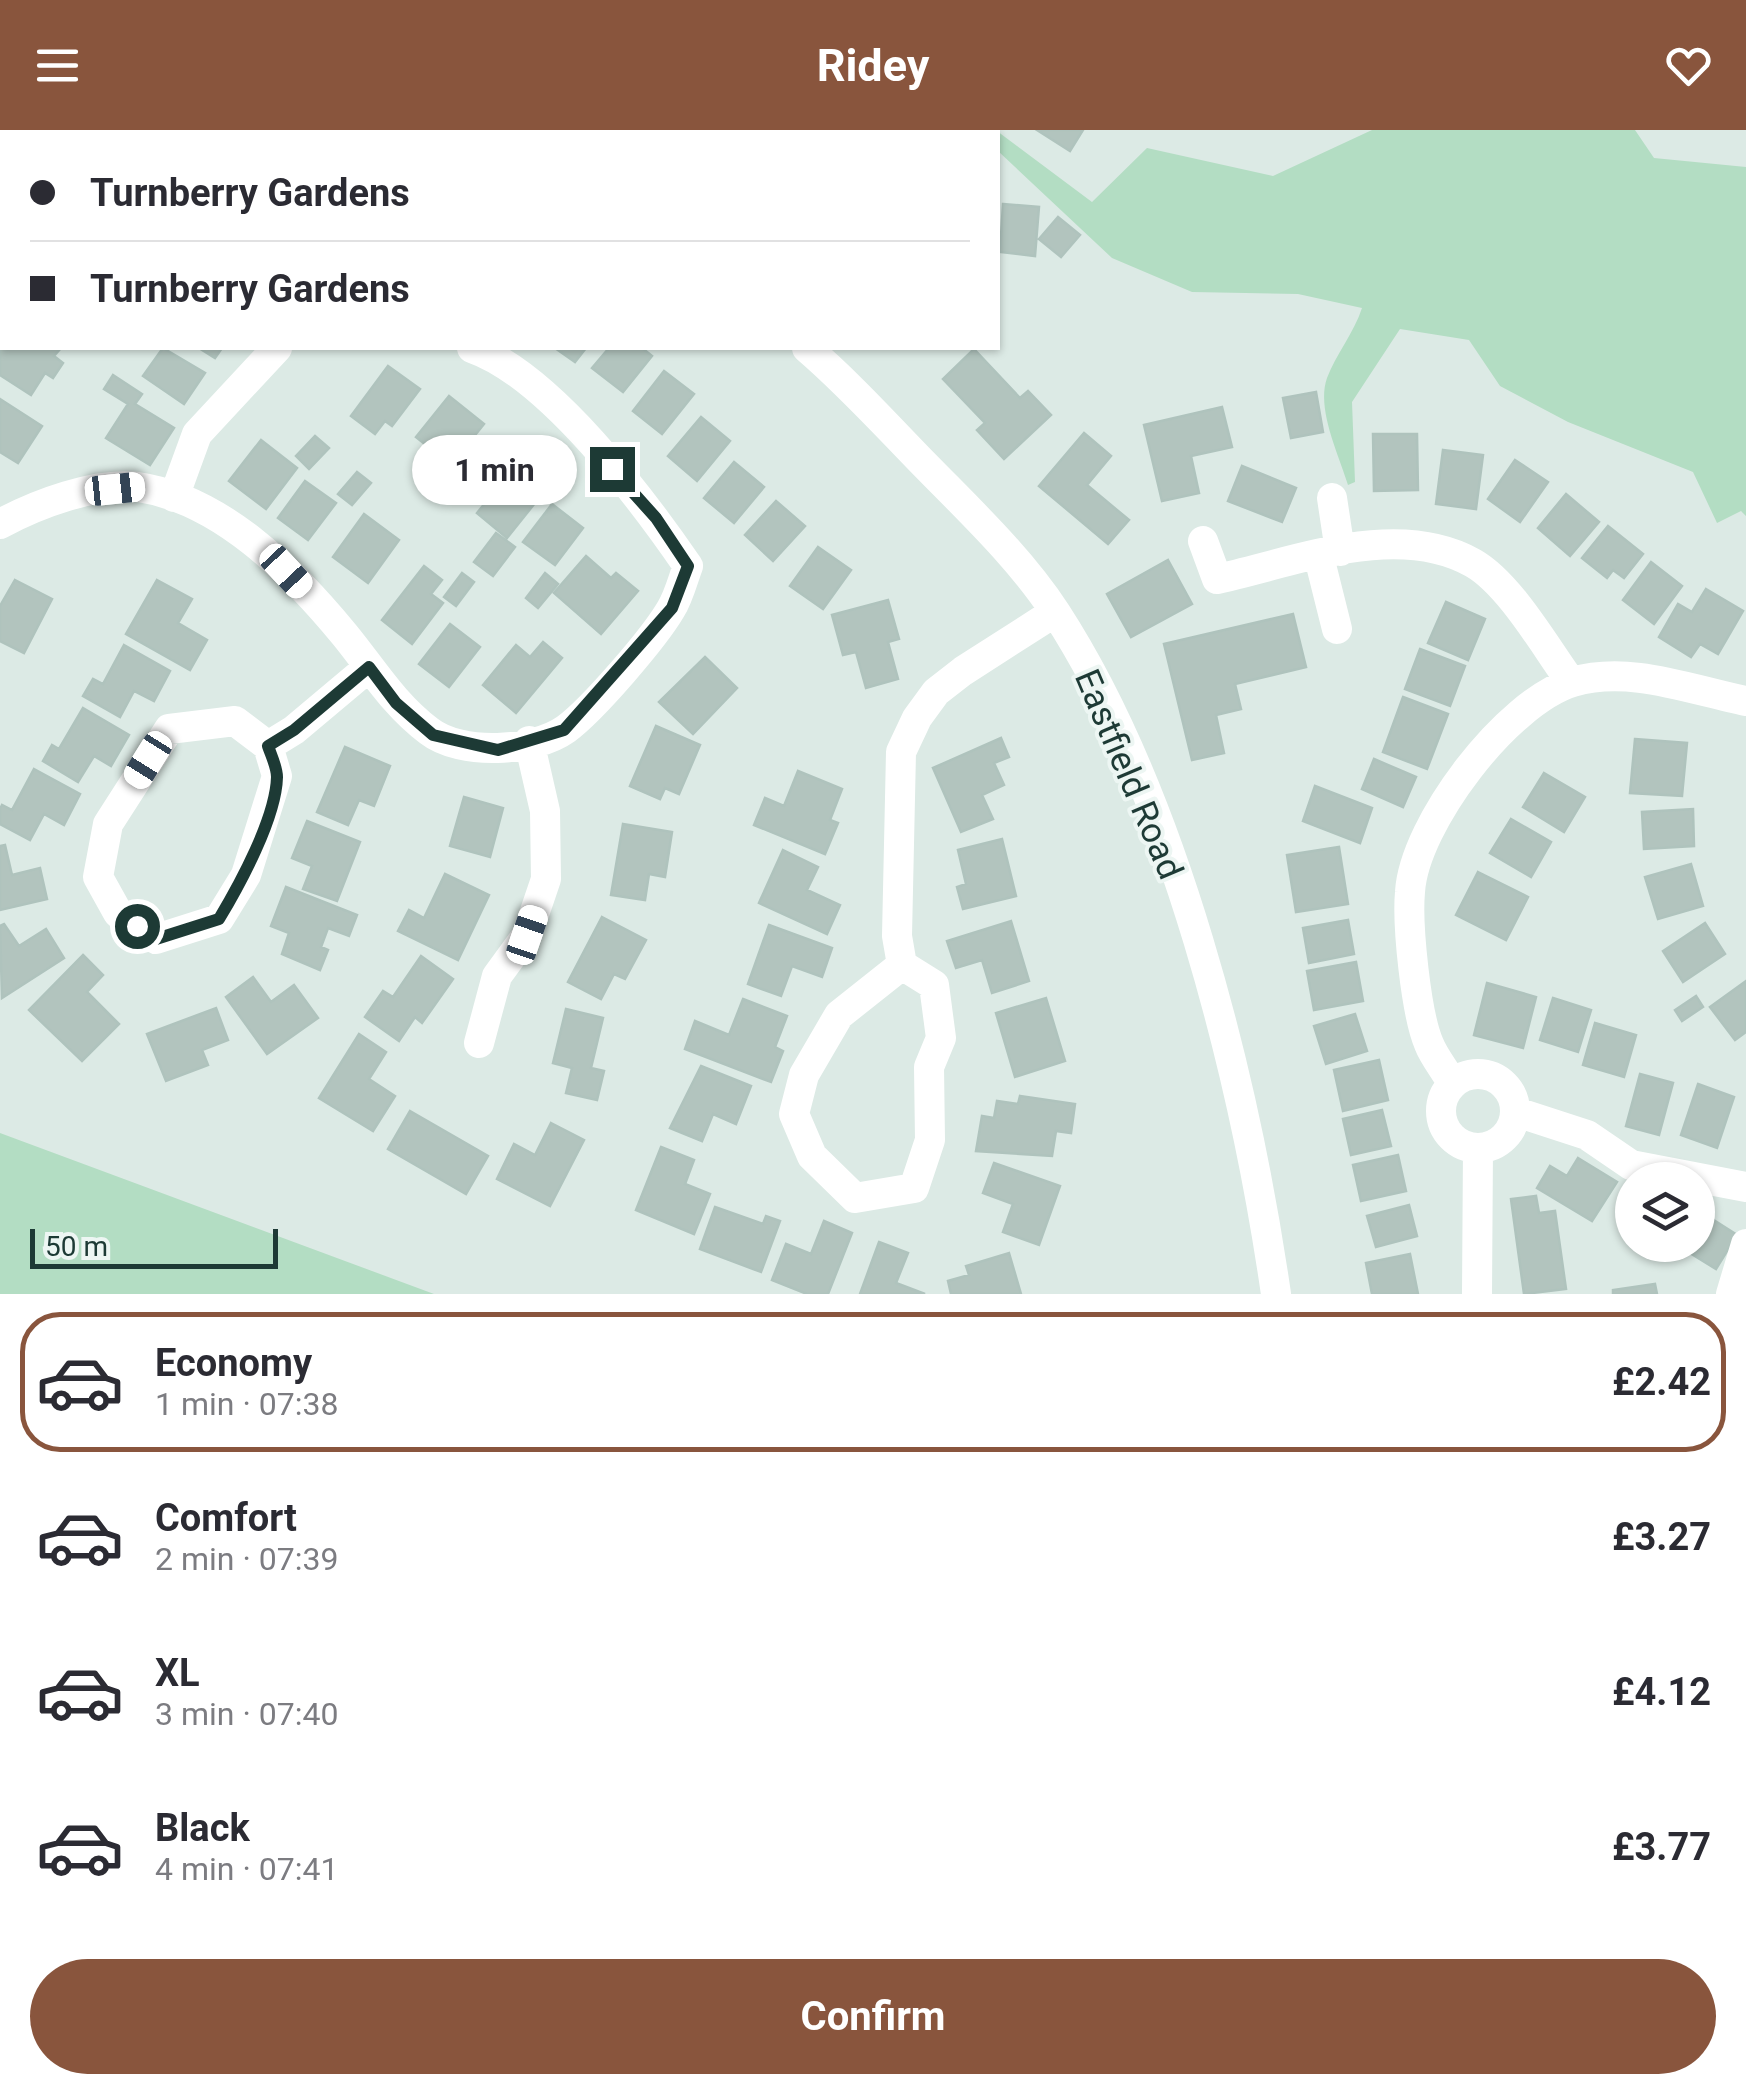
<!DOCTYPE html>
<html lang="en">
<head>
<meta charset="utf-8">
<style>
  body { margin:0; font-family:Roboto,sans-serif; background:#f7f7f7; color:#2b2b33; height:100vh; display:flex; flex-direction:column; font-size:38px; white-space:nowrap }
  * { box-sizing:border-box; margin:0 }
  p { font-size:32px; color:#7c7c81 }
  .icon { flex:none; width:55px; height:55px; fill:none; stroke:currentColor; stroke-width:2; stroke-linecap:round; stroke-linejoin:round }
  .map { position:relative; height:1164px; overflow:hidden }
  .drawer { display:flex; flex-direction:column; background:#fff; flex:1 }
  .drawer>* { flex:none }
  .hud { position:absolute; left:0px; top:0px; width:1000px; height:220px; box-shadow:0 2px 8px #0004; display:grid; align-content:center; height:220px; padding:0 30px; background:#fff }
  .tools { position:absolute; left:1615px; top:1032px; display:grid; gap:20px }
  .tools a { display:grid; place-items:center; width:100px; height:100px; border-radius:50%; background:#fff; box-shadow:0 2px 8px #0004; font-size:50px }
  .scale { position:absolute; left:30px; bottom:25px; width:248px; box-sizing:border-box; padding-left:10px; border:5px solid #1d3a35; border-top:0; font-size:28px; line-height:35px; white-space:nowrap; color:#1d3a35; -webkit-text-stroke:8px #edf6f3; paint-order:stroke }
  .end { position:absolute; width:45px; height:45px; margin:-22px; border:12px solid #1d3a35; background:#fff; box-shadow:0 0 0 5px #fff }
  .from { border-radius:50% }
  .bubble { position:absolute; height:70px; border-radius:35px; background:#fff; box-shadow:0 2px 8px #0004; font-size:32px; font-weight:700; line-height:70px; text-align:center }
  .car { position:absolute; width:30px; height:60px; margin:-30px -15px; border-radius:12px; box-shadow:0 0 8px 2px #0007; background:linear-gradient(#fff 24%,#345 0 40%,#fff 0 76%,#345 0 86%,#fff 0) }
  .hud b { display:flex; align-items:center; gap:35px; height:95px; font-size:38px }
  .hud b+b { border-top:2px solid #e1e1e2 }
  .hud i { width:25px; height:25px; background:#2b2b33 }
  ul { padding:18px 0 0; list-style:none }
  li { display:flex; align-items:center; gap:30px; height:140px; margin:0 20px 15px; padding:0 10px; border:5px solid transparent; border-radius:40px }
  li div { flex:1 }
  li b { display:block; font-size:38px }
  li em { font-style:normal; font-weight:700 }
  li.current { border-color:#89553d }
  li>.icon { width:90px; height:90px; stroke-width:1.5 }
  .action { display:flex; gap:20px; margin-top:auto; padding:20px 30px }
  .action a { flex:1; height:115px; border-radius:60px; background:#89553d; color:#fff; font-size:40px; font-weight:700; line-height:115px; text-align:center }
  header { display:flex; justify-content:space-between; align-items:center; height:130px; padding:0 30px; background:#89553d; color:#fff; font-size:45px; font-weight:700 }
  .map>svg:first-child { display:block }
  .green { fill:#b3ddc3 }
  .building { fill:#b2c4be; stroke:#afc3bd; stroke-width:2.5 }
  .lines { fill:none; stroke-linecap:round; stroke-linejoin:round }
  .minor { stroke:#fff; stroke-width:30 }
  .route { stroke:#1d3a35; stroke-width:12 }
  .labels { text-anchor:middle; stroke-width:8; stroke-linejoin:round; paint-order:stroke }
  .street-label { font-size:35px; fill:#1d3a35; stroke:#edf6f3 }
</style>
</head>
<body>
<header><svg class="icon" aria-label="menu" viewBox="0 0 24 24"><path d="M4 6h16M4 12h16M4 18h16"/></svg>Ridey<svg class="icon" aria-label="heart" viewBox="0 0 24 24"><path d="M12 20l-8-8c-3-5 5-10 8-4 3-6 11-1 8 4z"/></svg></header>
<div class="map">
<svg width="1746" height="1164" viewBox="0 0 1746 1164">
  <rect width="100%" height="100%" fill="#dceae5"/>
  <!-- green -->
  <path class="green" d="M1372,0H1635L1654,28L1746,37V386L1741,381L1717,393L1693,342L1568,292L1500,256L1469,210L1400,199L1352,272L1355,352L1348,355C1339,325 1316,279 1327,248C1336,224 1354,203 1362,178L1298,164L1192,162L1112,128L998,21L997,1L1092,72L1147,18L1273,46Z
    M0,1003L434,1164H0Z"/>
  <!-- building -->
  <path class="building" d="M658,0H725L727,2H655Z
    M1037,0H1083L1070,21Z
    M1003,74L1039,77L1035,126L1000,122Z
    M1058,87L1080,105L1061,127L1039,109Z
    M0,213L2,218H61L54,226L63,233L53,248L45,243L31,265L0,245Z
    M163,218L205,243L184,274L143,246Z
    M199,218H222L215,228Z
    M555,218H586L575,232Z
    M609,218H642L652,226L623,262L592,238Z
    M974,219L1020,268L1028,261L1051,285L1004,329L977,300L985,293L943,249Z
    M388,236L420,259L392,296L385,291L375,304L351,286Z
    M664,241L694,264L662,304L633,281Z
    M113,245L142,264L135,274L174,298L150,335L106,308L128,274L104,259Z
    M1316,262L1323,302L1291,308L1283,268Z
    M449,266L484,294L451,335L416,307Z
    M0,269L42,296L18,333L0,322Z
    M1222,277L1232,317L1191,326L1199,363L1162,371L1144,295Z
    M701,287L730,311L697,351L668,326Z
    M1084,303L1111,326L1087,355L1129,390L1108,414L1039,356Z
    M1373,304H1417L1418,360L1374,361Z
    M315,306L329,318L309,339L296,326Z
    M261,310L297,338L266,379L229,351Z
    M1443,320L1483,325L1476,379L1436,374Z
    M1515,330L1548,352L1520,392L1488,369Z
    M734,332L764,357L734,393L704,368Z
    M517,334L547,358L507,408L477,383Z
    M1242,336L1296,358L1282,392L1228,371Z
    M357,342L371,353L352,375L338,364Z
    M305,351L336,373L308,410L278,388Z
    M1566,364L1599,392L1570,426L1538,398Z
    M776,371L805,396L773,431L745,405Z
    M552,374L583,398L555,435L523,412Z
    M364,384L399,410L368,453L333,427Z
    M1608,396L1643,424L1624,448L1613,440L1607,448L1582,428Z
    M496,403L515,417L493,446L474,432Z
    M818,417L851,440L823,479L790,456Z
    M586,426L611,448L616,443L638,461L601,504L554,463Z
    M1168,430L1192,474L1131,507L1107,464Z
    M1651,432L1682,456L1654,494L1623,470Z
    M424,436L442,450L431,464L443,473L412,514L382,490Z
    M462,443L474,452L456,476L444,467Z
    M545,443L558,454L538,478L526,468Z
    M15,450L52,469L24,523L0,511V476Z
    M157,450L192,469L178,493L207,510L190,540L126,504Z
    M1706,459L1743,481L1718,524L1700,514L1691,527L1659,507L1678,474L1692,482Z
    M888,470L899,509L888,512L898,549L866,558L856,522L843,525L832,485Z
    M1446,472L1485,489L1468,530L1428,513Z
    M1293,484L1306,537L1235,554L1241,579L1216,585L1224,623L1192,630L1164,514Z
    M450,494L480,517L449,557L419,534Z
    M543,512L562,528L516,583L483,555L516,515L530,527Z
    M124,515L170,541L154,571L134,561L120,587L83,566L93,549L103,554Z
    M1420,519L1465,536L1450,576L1405,559Z
    M705,527L737,558L693,604L659,572Z
    M1403,567L1448,584L1427,639L1383,622Z
    M83,578L129,605L111,636L94,626L78,652L43,631L52,615L59,619Z
    M656,596L700,615L679,664L665,658L660,669L630,656Z
    M1001,608L1009,627L994,633L1004,655L982,665L993,689L961,702L933,638Z
    M1635,609L1687,613L1682,666L1630,663Z
    M345,617L390,636L374,676L359,670L348,695L317,682Z
    M1374,629L1416,647L1403,677L1362,659Z
    M34,639L80,664L64,695L44,684L30,710L0,694V679L2,675L12,680Z
    M798,641L842,659L830,690L838,693L825,724L754,695L765,668L784,676Z
    M1544,643L1585,667L1564,702L1523,677Z
    M1315,656L1372,678L1360,713L1303,691Z
    M464,667L503,678L490,727L450,716Z
    M1693,679L1694,716L1644,719L1642,682Z
    M1511,689L1551,712L1531,747L1490,723Z
    M307,691L360,712L337,771L303,759L312,736L292,728Z
    M623,694L672,702L665,747L649,744L645,770L611,765Z
    M1002,709L1016,766L963,779L957,757L966,754L958,720Z
    M5,715L12,745L40,738L47,769L0,780V716Z
    M1339,717L1348,774L1296,782L1287,725Z
    M783,720L818,737L807,760L840,775L827,804L759,773Z
    M1691,734L1703,776L1658,789L1645,747Z
    M1478,742L1528,767L1506,810L1456,785Z
    M445,744L489,765L458,830L398,801L409,780L424,788Z
    M286,757L357,785L349,806L328,798L321,817L328,820L320,840L282,824L289,803L271,796Z
    M602,787L646,810L625,849L614,844L601,869L568,852Z
    M1348,790L1354,824L1309,833L1303,798Z
    M1011,791L1029,851L992,863L982,830L956,838L947,811Z
    M1705,793L1725,824L1683,852L1663,821Z
    M4,794L19,816L46,799L64,828L2,868L0,796Z
    M769,795L832,818L822,847L792,836L781,866L748,854Z
    M83,825L103,845L87,862L119,894L82,931L29,880Z
    M421,826L453,849L422,893L415,887L399,911L365,887L383,861L393,867Z
    M1356,832L1363,871L1314,880L1307,841Z
    M253,847L271,872L294,855L318,888L267,924L226,867Z
    M1746,851V902L1735,910L1710,877Z
    M1487,853L1536,867L1523,918L1474,905Z
    M1696,866L1703,877L1682,891L1675,880Z
    M1046,868L1065,931L1015,947L996,883Z
    M1553,868L1591,880L1578,922L1540,910Z
    M743,869L787,886L775,917L783,921L771,952L685,919L695,891L729,905Z
    M216,878L228,910L202,920L208,935L166,951L147,904Z
    M566,879L603,888L591,938L604,941L597,970L566,963L572,938L553,933Z
    M1355,884L1367,921L1326,934L1314,896Z
    M1595,893L1636,905L1624,947L1583,935Z
    M359,904L386,922L369,949L395,966L373,1001L319,968Z
    M1379,930L1388,970L1343,981L1334,940Z
    M701,936L751,956L736,994L713,984L702,1011L670,998Z
    M1640,944L1673,953L1659,1005L1626,996Z
    M1698,954L1734,967L1717,1018L1681,1005Z
    M1020,966L1075,974L1071,1003L1056,1001L1052,1026L976,1021L982,986L994,988L997,971L1018,974Z
    M1382,980L1391,1016L1351,1025L1343,989Z
    M410,981L488,1026L466,1064L388,1019Z
    M551,993L584,1010L550,1076L497,1049L514,1014L535,1025Z
    M661,1017L694,1030L685,1054L710,1064L694,1104L636,1080Z
    M1398,1025L1406,1061L1361,1071L1353,1035Z
    M1578,1028L1617,1052L1592,1091L1537,1058L1550,1036L1567,1046Z
    M994,1033L1060,1056L1039,1115L1003,1102L1013,1074L983,1063Z
    M1536,1066L1539,1083L1555,1081L1566,1159L1524,1164L1511,1069Z
    M1409,1075L1417,1106L1376,1117L1367,1086Z
    M715,1077L763,1094L766,1086L780,1091L761,1142L700,1119Z
    M1698,1080L1737,1105L1716,1139L1677,1115H1698Z
    M824,1091L852,1103L828,1164H807L772,1150L786,1114L811,1124Z
    M879,1112L908,1123L896,1153L925,1164H860Z
    M1009,1123L1021,1164H951L948,1151L969,1145L966,1136Z
    M1410,1124L1418,1164H1372L1366,1133Z
    M1655,1154L1657,1164H1613V1160Z"/>
  <g class="lines">
    <!-- minor -->
    <path class="minor" d="M86,0L87,2
      M527,0L531,2
      M553,2L554,0
      M0,141L2,140
      M807,218C849,254 886,295 925,335C970,381 1020,428 1056,483C1174,665 1245,950 1276,1164
      M174,367L197,304L277,218
      M1332,368L1340,421
      M0,394C37,374 95,352 138,357C221,369 293,442 344,504C372,538 393,574 429,601C461,626 534,622 566,599C593,579 654,508 671,479C679,466 683,449 688,436C642,369 549,245 472,218
      M1203,411L1217,449C1295,432 1397,390 1473,433C1510,454 1546,518 1571,552
      M1319,427L1337,499
      M268,616L277,646L246,745L219,789L156,809L118,783L98,747L108,694L169,599L235,591L268,616L294,600L369,537
      M902,835L934,855L941,908L929,937L930,1010L914,1058L855,1068L812,1026L794,984L804,945L839,885L902,835L897,806L901,622L917,588L936,562L963,541L1055,482
      M479,913L497,846L527,805L546,749L545,681L529,611
      M1441 981a37 37 0 1 1 74 0a37 37 0 1 1-74 0Z
      M1452,953C1445,940 1434,927 1429,914C1416,884 1407,795 1410,762C1414,694 1507,572 1573,552C1629,535 1691,560 1746,571
      M1516,982L1587,1005L1631,1035L1746,1057
      M1477,1164L1478,1018
      M1731,1164L1746,1114"/>
  </g>
  <g class="lines">
    <!-- route -->
    <path class="route" d="M137,796L156,809L219,789C240,754 276,688 277,647C277,637 271,625 268,616L294,600L369,537L396,573L433,605L498,620L564,600L672,478L688,436L656,388L612,339"/>
  </g>
  <g class="labels">
    <!-- street labels -->
    <g class="street-label">
      <text transform="translate(1129 644) rotate(67)" y="12">Eastfield Road</text>
    </g>
  </g>
</svg>
<div class="tools">
<a><svg class="icon" aria-label="layers" viewBox="0 0 24 24"><path d="M12 4l9 5-9 5-9-5zM3 14l9 5 9-5"/></svg></a>
</div>
<div class="scale">50 m</div>
<i class="end from" style="left:137px;top:796px"></i>
<i class="end" style="left:612px;top:339px"></i>
<div class="bubble" style="left:412px;top:305px;width:165px">1 min</div>
<i class="car" style="left:115px;top:359px;rotate:84deg"></i>
<i class="car" style="left:286px;top:441px;rotate:137deg"></i>
<i class="car" style="left:148px;top:630px;rotate:212deg"></i>
<i class="car" style="left:527px;top:805px;rotate:19deg"></i>
<div class="hud">
<b><i class="from"></i>Turnberry Gardens</b>
<b><i></i>Turnberry Gardens</b>
</div>
</div>
<section class="drawer">
<ul>
<li class="current"><svg class="icon" aria-label="car" viewBox="0 0 24 24"><path d="M5 17H2v-5l4-1 3-4h7l3 4 3 1v5h-3M9 17h6M6 11h13"/><circle cx="7" cy="17" r="2"/><circle cx="17" cy="17" r="2"/></svg><div><b>Economy</b><p>1 min · 07:38</p></div><em>£2.42</em></li>
<li><svg class="icon" aria-label="car" viewBox="0 0 24 24"><path d="M5 17H2v-5l4-1 3-4h7l3 4 3 1v5h-3M9 17h6M6 11h13"/><circle cx="7" cy="17" r="2"/><circle cx="17" cy="17" r="2"/></svg><div><b>Comfort</b><p>2 min · 07:39</p></div><em>£3.27</em></li>
<li><svg class="icon" aria-label="car" viewBox="0 0 24 24"><path d="M5 17H2v-5l4-1 3-4h7l3 4 3 1v5h-3M9 17h6M6 11h13"/><circle cx="7" cy="17" r="2"/><circle cx="17" cy="17" r="2"/></svg><div><b>XL</b><p>3 min · 07:40</p></div><em>£4.12</em></li>
<li><svg class="icon" aria-label="car" viewBox="0 0 24 24"><path d="M5 17H2v-5l4-1 3-4h7l3 4 3 1v5h-3M9 17h6M6 11h13"/><circle cx="7" cy="17" r="2"/><circle cx="17" cy="17" r="2"/></svg><div><b>Black</b><p>4 min · 07:41</p></div><em>£3.77</em></li>
</ul>
<div class="action"><a>Confirm</a></div>
</section>
</body>
</html>
